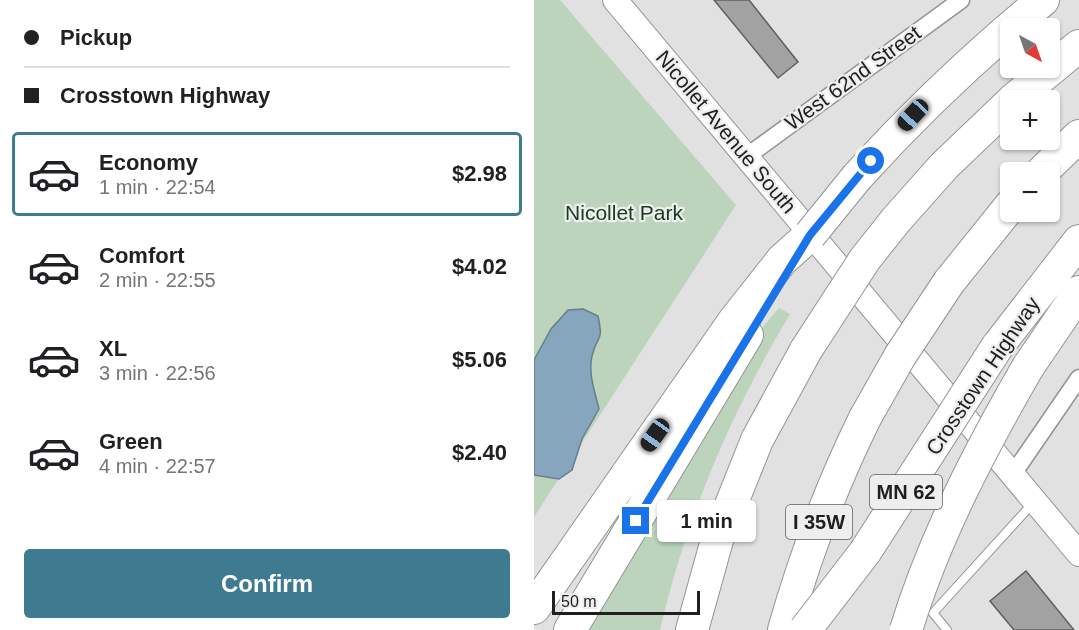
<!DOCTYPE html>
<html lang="en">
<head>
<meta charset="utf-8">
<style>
  body { margin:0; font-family:Arial,sans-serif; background:#f6f6f6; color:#202124; height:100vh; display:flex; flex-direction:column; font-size:22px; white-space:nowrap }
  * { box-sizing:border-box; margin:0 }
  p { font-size:20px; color:#757577 }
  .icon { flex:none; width:33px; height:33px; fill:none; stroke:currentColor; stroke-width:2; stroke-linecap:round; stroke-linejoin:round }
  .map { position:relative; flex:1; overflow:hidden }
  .panel { display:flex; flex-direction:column; background:#fff; width:534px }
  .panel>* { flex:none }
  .banner { display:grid; align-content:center; height:132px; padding:0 24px; background:#fff }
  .needle { width:39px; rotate:140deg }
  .tools { position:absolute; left:466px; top:18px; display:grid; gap:12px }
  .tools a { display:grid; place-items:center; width:60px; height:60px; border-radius:6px; background:#fff; box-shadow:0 2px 4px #0004; font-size:30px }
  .scale { position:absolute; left:18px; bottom:15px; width:148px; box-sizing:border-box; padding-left:6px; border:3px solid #1f1f20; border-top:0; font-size:16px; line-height:21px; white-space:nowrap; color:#1f1f20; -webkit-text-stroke:4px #eeeeef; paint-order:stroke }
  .end { position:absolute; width:27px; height:27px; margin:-14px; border:8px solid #1a73e8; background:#fff; box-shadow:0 0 0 3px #fff }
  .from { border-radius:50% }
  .bubble { position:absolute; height:42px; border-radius:6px; background:#fff; box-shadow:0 2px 4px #0004; font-size:20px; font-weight:700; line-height:42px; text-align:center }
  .car { position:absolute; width:18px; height:36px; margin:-18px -9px; border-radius:8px; box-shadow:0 0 4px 2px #0007; background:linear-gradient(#222 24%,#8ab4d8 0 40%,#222 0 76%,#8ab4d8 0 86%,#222 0) }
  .banner b { display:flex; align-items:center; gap:21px; height:57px; font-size:22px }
  .banner b+b { border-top:2px solid #e0e0e0 }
  .banner i { width:15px; height:15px; background:#202124 }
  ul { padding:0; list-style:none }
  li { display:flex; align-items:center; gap:18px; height:84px; margin:0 12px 9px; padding:0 12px; border:3px solid transparent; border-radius:6px }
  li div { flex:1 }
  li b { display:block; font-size:22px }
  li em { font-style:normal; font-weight:700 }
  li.active { border-color:#3e7b91 }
  li>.icon { width:54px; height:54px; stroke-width:1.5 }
  .action { display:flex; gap:12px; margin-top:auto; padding:12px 24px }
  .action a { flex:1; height:69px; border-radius:6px; background:#3e7b91; color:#fff; font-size:24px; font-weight:700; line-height:69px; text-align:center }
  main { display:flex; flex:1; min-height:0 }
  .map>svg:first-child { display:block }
  .green { fill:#bbd4bb }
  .water { fill:#86a6bd; stroke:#677e8e; stroke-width:1.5 }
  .building { fill:#a2a2a3; stroke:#5f6061; stroke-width:1.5 }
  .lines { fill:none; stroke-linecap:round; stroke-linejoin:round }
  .lane-casing { stroke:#949496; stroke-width:10 }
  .street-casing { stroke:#949496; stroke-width:19 }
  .secondary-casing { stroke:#949496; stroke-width:26 }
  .highway-casing { stroke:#949496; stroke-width:34 }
  .lane { stroke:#fff; stroke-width:8 }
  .street { stroke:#fff; stroke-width:16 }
  .secondary { stroke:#fff; stroke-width:24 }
  .highway { stroke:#fff; stroke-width:32 }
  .highway-bridge-casing { stroke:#949496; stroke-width:34; stroke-linecap:butt }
  .highway-bridge { stroke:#fff; stroke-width:32 }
  .route { stroke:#1a73e8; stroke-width:8 }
  .labels { text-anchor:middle; stroke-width:4.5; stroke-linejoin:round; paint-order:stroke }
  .shield { fill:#eeeeef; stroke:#5d5d5e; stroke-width:1.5 }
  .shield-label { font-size:20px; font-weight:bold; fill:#1f1f20 }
  .street-label { font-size:21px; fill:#1f1f20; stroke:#eeeeef }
  .park-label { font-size:21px; fill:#17401a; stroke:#eeeeef }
</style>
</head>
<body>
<main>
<section class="panel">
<div class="banner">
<b><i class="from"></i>Pickup</b>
<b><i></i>Crosstown Highway</b>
</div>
<ul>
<li class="active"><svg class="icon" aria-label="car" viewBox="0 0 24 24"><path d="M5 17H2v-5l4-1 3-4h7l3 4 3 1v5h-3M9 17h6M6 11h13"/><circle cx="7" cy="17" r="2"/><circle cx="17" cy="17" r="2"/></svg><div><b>Economy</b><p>1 min · 22:54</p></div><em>$2.98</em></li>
<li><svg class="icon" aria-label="car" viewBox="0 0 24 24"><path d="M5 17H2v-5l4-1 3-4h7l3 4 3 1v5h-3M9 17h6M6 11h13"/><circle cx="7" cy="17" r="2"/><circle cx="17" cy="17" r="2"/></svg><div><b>Comfort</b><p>2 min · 22:55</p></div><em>$4.02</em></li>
<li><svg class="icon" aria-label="car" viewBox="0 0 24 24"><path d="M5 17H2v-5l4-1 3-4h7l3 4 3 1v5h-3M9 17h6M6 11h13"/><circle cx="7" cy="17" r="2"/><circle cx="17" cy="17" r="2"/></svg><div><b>XL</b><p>3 min · 22:56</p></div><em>$5.06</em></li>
<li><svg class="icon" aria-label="car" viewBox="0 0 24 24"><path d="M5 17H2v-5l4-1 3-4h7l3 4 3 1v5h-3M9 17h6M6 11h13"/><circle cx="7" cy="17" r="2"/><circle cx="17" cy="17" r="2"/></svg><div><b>Green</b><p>4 min · 22:57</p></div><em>$2.40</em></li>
</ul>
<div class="action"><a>Confirm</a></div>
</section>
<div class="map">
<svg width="545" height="630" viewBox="0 0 545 630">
  <rect width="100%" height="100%" fill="#e1e1e2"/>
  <!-- green -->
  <path class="green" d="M0,0H26L202,205L0,517Z
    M245,308L256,314C197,412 152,518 126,630H48L223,334Z"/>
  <!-- water -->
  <path class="water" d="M49,309L64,316C70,344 63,334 58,356C54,374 61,392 65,409L48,439L38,470L25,479L0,475V360L17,329L34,310Z"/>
  <!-- building -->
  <path class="building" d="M180,0H215L264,62L244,78Z
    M492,571L540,630H480L456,601Z"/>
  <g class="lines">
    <defs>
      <path id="lane" d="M413,630L399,613L499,503"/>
      <path id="street" d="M212,157L427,0
        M479,474L545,378"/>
      <path id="secondary" d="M81,0L545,554"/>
      <path id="highway" d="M479,100L545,46
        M508,172L545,136
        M323,177C381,113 442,55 509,0
        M362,220L410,166L477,102
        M415,282L477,205
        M463,347L545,241
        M494,367L545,292
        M0,608L200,321L248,260L276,235
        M36,630L213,335
        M158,630L183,540L223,440L272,350
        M250,630C271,556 297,487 331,418"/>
    </defs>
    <!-- lane casing -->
    <use href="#lane" class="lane-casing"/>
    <!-- street casing -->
    <use href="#street" class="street-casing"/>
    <!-- secondary casing -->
    <use href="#secondary" class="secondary-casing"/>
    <!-- highway casing -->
    <use href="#highway" class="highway-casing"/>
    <!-- lane -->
    <use href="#lane" class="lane"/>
    <!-- street -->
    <use href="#street" class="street"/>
    <!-- secondary -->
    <use href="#secondary" class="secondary"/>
    <!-- highway -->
    <use href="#highway" class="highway"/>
    <defs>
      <path id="highway-bridge" d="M276,235L323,177
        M272,350L331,259L362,220
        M331,418L366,356L415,282
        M271,630L331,552L463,347
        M372,630C400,538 446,450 494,367"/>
    </defs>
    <!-- highway-bridge casing -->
    <use href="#highway-bridge" class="highway-bridge-casing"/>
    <!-- highway-bridge -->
    <use href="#highway-bridge" class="highway-bridge"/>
  </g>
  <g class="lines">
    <!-- route -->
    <path class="route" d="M102,521L276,235L337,161"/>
  </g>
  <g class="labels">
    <!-- shield labels -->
    <g class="shield">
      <rect x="336" y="475" width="72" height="34" rx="4.5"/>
      <rect x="252" y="505" width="66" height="34" rx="4.5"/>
    </g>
    <g class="shield-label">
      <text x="372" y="499">MN 62</text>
      <text x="285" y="529">I 35W</text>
    </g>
    <!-- street labels -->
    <g class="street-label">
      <text transform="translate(319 78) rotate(-36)" y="7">West 62nd Street</text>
      <text transform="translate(192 132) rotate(50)" y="7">Nicollet Avenue South</text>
      <text transform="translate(449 376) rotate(-56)" y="7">Crosstown Highway</text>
    </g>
    <!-- park labels -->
    <g class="park-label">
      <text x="90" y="220">Nicollet Park</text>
    </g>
  </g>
</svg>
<div class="tools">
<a><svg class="needle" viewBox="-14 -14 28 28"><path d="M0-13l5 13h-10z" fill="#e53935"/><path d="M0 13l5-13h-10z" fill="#757577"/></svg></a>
<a>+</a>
<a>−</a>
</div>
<div class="scale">50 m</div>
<i class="end from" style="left:337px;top:161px"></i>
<i class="end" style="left:102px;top:521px"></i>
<div class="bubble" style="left:123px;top:500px;width:99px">1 min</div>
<i class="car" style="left:379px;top:115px;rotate:223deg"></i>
<i class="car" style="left:121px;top:435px;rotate:215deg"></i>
</div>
</main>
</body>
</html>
